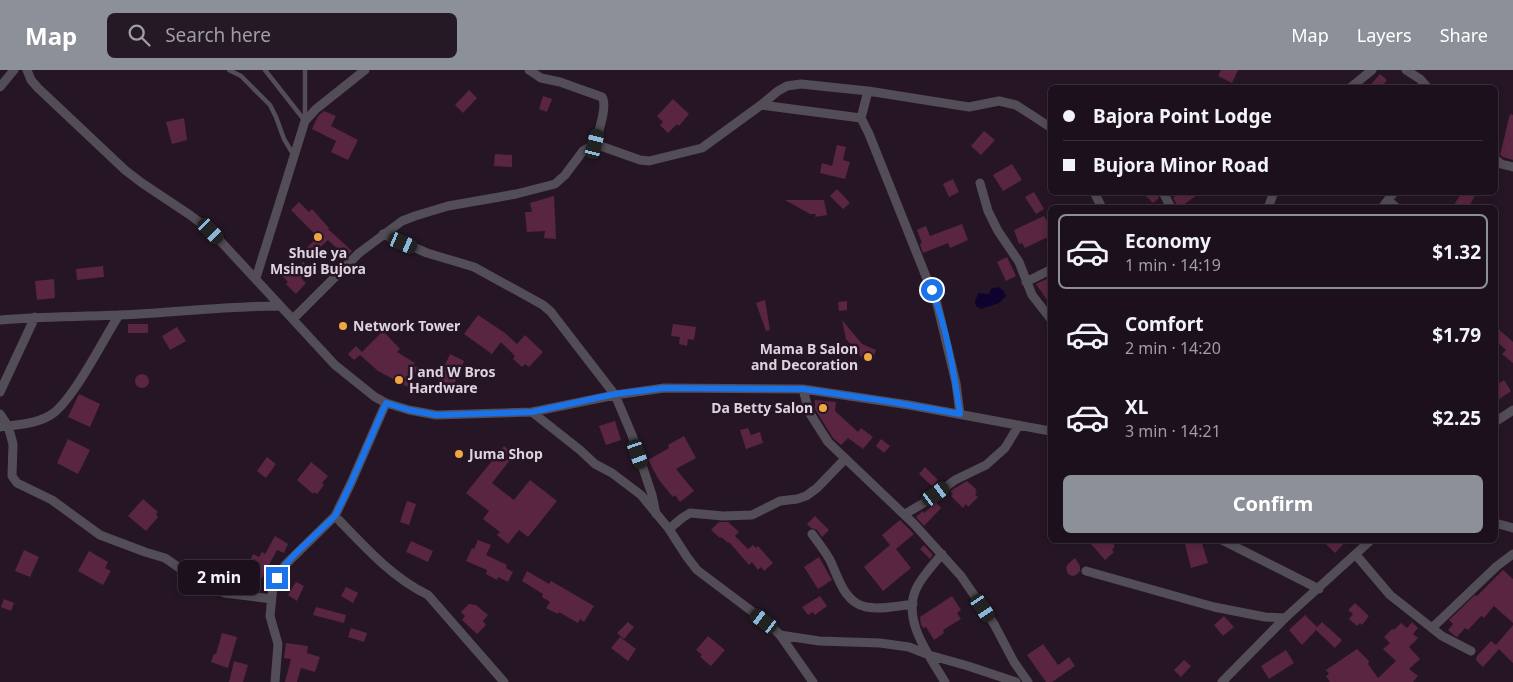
<!DOCTYPE html>
<html lang="en">
<head>
<meta charset="utf-8">
<style>
  body { margin:0; font-family:"Noto Sans",sans-serif; background:#251925; color:#f1f3f6; height:100vh; display:flex; flex-direction:column; font-size:19px; white-space:nowrap }
  * { box-sizing:border-box; margin:0 }
  p { font-size:16px; color:#a09da3 }
  .icon { flex:none; width:28px; height:28px; fill:none; stroke:currentColor; stroke-width:2; stroke-linecap:round; stroke-linejoin:round }
  .map { position:relative; flex:1; overflow:hidden }
  .sheet { position:absolute; left:1048px; top:135px; width:450px; height:338px; display:flex; flex-direction:column; background:#1c101c; border-radius:8px; box-shadow:0 2px 8px #0003,0 0 0 1px #3a303b }
  .sheet>* { flex:none }
  .guide { position:absolute; left:1048px; top:15px; width:450px; height:110px; border-radius:8px; box-shadow:0 2px 8px #0003,0 0 0 1px #3a303b; display:grid; align-content:center; height:110px; padding:0 15px; background:#1c101c }
  .end { position:absolute; width:22px; height:22px; margin:-11px; border:6px solid #1a73e8; background:#fff; box-shadow:0 0 0 2px #fff }
  .from { border-radius:50% }
  .bubble { position:absolute; height:35px; border-radius:8px; background:#1c101c; box-shadow:0 2px 8px #0003,0 0 0 1px #3a303b; font-size:16px; font-weight:700; line-height:35px; text-align:center }
  .car { position:absolute; width:15px; height:30px; margin:-15px -8px; border-radius:6px; box-shadow:0 0 4px 1px #0007; background:linear-gradient(#222 24%,#8ab4d8 0 40%,#222 0 76%,#8ab4d8 0 86%,#222 0) }
  .guide b { display:flex; align-items:center; gap:18px; height:48px; font-size:19px }
  .guide b+b { border-top:1px solid #3a303b }
  .guide i { width:12px; height:12px; background:#f1f3f6 }
  ul { padding:9px 0 0; list-style:none }
  li { display:flex; align-items:center; gap:15px; height:75px; margin:0 10px 8px; padding:0 5px; border:2px solid transparent; border-radius:8px }
  li div { flex:1 }
  li b { display:block; font-size:19px }
  li em { font-style:normal; font-weight:700 }
  li.selected { border-color:#8c9099 }
  li>.icon { width:45px; height:45px; stroke-width:1.5 }
  .cta { display:flex; gap:10px; margin-top:auto; padding:10px 15px }
  .cta a { flex:1; height:58px; border-radius:8px; background:#8c9099; color:#fff; font-size:20px; font-weight:700; line-height:58px; text-align:center }
  header { display:flex; align-items:center; gap:30px; box-sizing:border-box; height:70px; padding:0 25px; background:#8c9099; color:#fff }
  header strong { font-size:24px }
  nav { display:flex; gap:28px; margin-inline-start:auto; font-size:18px }
  .search { width:350px; height:45px; background:#251925; display:flex; align-items:center; gap:12px; box-sizing:border-box; padding:0 18px; border-radius:8px; color:#a09da3; font-size:19px }
  .map>svg:first-child { display:block }
  .water { fill:#0e022e }
  .building { fill:#592541 }
  .lines { fill:none; stroke-linecap:round; stroke-linejoin:round }
  .lane { stroke:#524d56; stroke-width:4.5 }
  .street { stroke:#524d56; stroke-width:9 }
  .route { stroke:#1a73e8; stroke-width:6 }
  .poi-dot { fill:#f0a63f; stroke:#261625; stroke-width:2 }
  .labels { text-anchor:middle; stroke-width:5; stroke-linejoin:round; paint-order:stroke }
  .poi-label { font-size:14px; font-weight:bold; fill:#ded3dd; stroke:#261625; text-anchor:start }
</style>
</head>
<body>
<header>
<strong>Map</strong>
<div class="search"><svg class="icon" aria-label="search" viewBox="0 0 24 24"><circle cx="10" cy="10" r="6"/><path d="M15 15l6 6"/></svg>Search here</div>
<nav><a>Map</a><a>Layers</a><a>Share</a></nav>
</header>
<div class="map">
<svg width="1513" height="612" viewBox="0 0 1513 612">
  <rect width="100%" height="100%" fill="#261625"/>
  <!-- water -->
  <path class="water" d="M998,217L1003,220L1006,226L999,233L981,239L976,236L975,232L978,223L989,224L991,219Z"/>
  <!-- building -->
  <path class="building" d="M1221,0H1238L1232,13L1218,6Z
    M1380,4L1387,10L1381,18H1368Z
    M469,20L477,28L463,43L455,35Z
    M543,26L552,29L547,42L539,39Z
    M673,29L689,44L679,56L677,54L668,63L660,55L663,52L657,46Z
    M324,41L336,46L331,56L358,70L348,90L331,82L336,71L312,59L318,46Z
    M1510,44L1513,45V90L1503,87L1500,85Z
    M184,48L187,70L172,74L166,52Z
    M984,61L995,70L981,85L971,76Z
    M837,75L846,77L843,90L850,92L845,109L820,103L822,93L832,96Z
    M495,84L512,85V97L494,96Z
    M1012,94L1022,110L1003,121L993,105Z
    M953,109L959,122L949,127L943,114Z
    M837,119L850,133L843,139L830,126Z
    M1034,122L1044,139L1036,144L1025,127Z
    M1142,122H1157L1159,128L1153,133Z
    M1180,122H1201L1179,138L1173,128Z
    M1462,122H1477L1468,138H1452Z
    M554,126L556,169L544,168L545,161L527,162L525,142H532L530,133Z
    M785,130H824L827,145L815,147L816,144H810Z
    M299,132L309,142L312,139L329,158L328,159L352,181L346,187L328,170L306,190L300,184L318,167L291,140Z
    M1044,146L1050,156V166L1025,178L1022,173L1019,174L1014,160Z
    M962,154L968,170L950,178L948,173L923,183L920,174L922,173L917,160L926,156L930,166Z
    M1007,187L1016,206L1006,211L997,192Z
    M303,192L310,199L301,208L306,213L296,224L286,214L288,212L277,200L283,194L293,203Z
    M103,196L104,207L77,210L76,199Z
    M1049,208L1050,210V234L1036,214Z
    M54,209L55,228L37,230L35,211Z
    M765,230L770,260L766,261L756,233Z
    M847,231V240L839,241L838,232Z
    M478,245L505,263L517,274L525,265L543,282L529,297L525,294L522,297L513,289L515,286L501,272L492,284L464,264Z
    M842,250L862,274L876,280L871,292L863,289L846,269Z
    M128,254H148V263H128Z
    M673,254L696,257L694,270L688,269L687,276L679,274L680,267L671,266Z
    M1495,256L1513,272V293L1502,284L1506,280L1495,270Z
    M177,257L186,271L170,280L162,266Z
    M383,261L400,279L397,282L415,293L413,295L418,298L408,317L378,301L360,285L354,290L348,284L356,276L362,282Z
    M450,284L464,291L453,317L438,310Z
    M135 311a7 7 0 1 1 14 0a7 7 0 1 1-14 0Z
    M1504,310L1511,321L1495,332V316Z
    M79,324L100,334L90,357L68,347Z
    M815,330L836,332L835,341L858,362L861,358L873,367L863,379L848,368L841,375L833,368L815,339Z
    M615,351L621,370L606,375L599,356Z
    M748,358L751,365L760,362L763,373L746,379L740,360Z
    M684,366L696,388L676,399L694,421L680,432L675,425L673,427L659,410L648,390L669,378L668,375Z
    M68,369L90,380L78,404L57,393Z
    M881,369L890,376L884,383L876,376Z
    M504,376L514,385L492,413L514,430L530,410L557,431L528,467L519,460L508,474L497,465L500,462L483,449L489,441L466,423Z
    M267,387L276,394L266,408L257,401Z
    M311,392L328,406L322,413L324,415L317,424L314,422L313,424L297,410Z
    M925,397L938,410L932,416L919,404Z
    M967,411L976,419L975,421L977,422L975,425L978,427L968,437L966,434L963,438L951,426L953,424L950,421Z
    M143,429L158,442L156,444L158,447L146,461L128,446Z
    M407,431L416,434L409,455L400,452Z
    M936,432L941,438L924,456L916,447L923,441L924,443Z
    M815,446L829,460L822,467L817,460L811,458L807,454Z
    M900,450L914,464L896,479L911,498L883,521L864,497L890,475L882,465Z
    M719,452H728L739,462L735,466L748,479L753,475L756,478L758,476L773,493L764,501L761,497L758,500L752,492L749,495L729,472L728,473L721,467L720,468L711,460Z
    M275,466L288,474L284,483L277,480L262,508L251,502L253,500L247,497L253,484L259,487L262,482L265,484Z
    M478,470L491,475L486,485L507,495L506,498L513,502L508,512L498,507L497,510L486,504L487,500L466,491L472,478L474,479Z
    M1096,470H1110L1115,476L1112,480L1114,482L1105,490L1091,474Z
    M1184,470H1201L1208,493L1191,498Z
    M1322,470H1347L1335,483Z
    M411,471L433,481L428,492L406,482Z
    M924,475L933,485L930,489L920,479Z
    M24,480L39,487L30,507L15,501Z
    M89,481L108,492L105,498L111,501L103,515L78,501Z
    M819,487L832,510L818,519L804,497Z
    M1075,488L1080,496V501L1076,505L1072,506L1068,504L1066,498L1068,494Z
    M1503,500L1513,509V553L1494,536L1484,548L1481,546L1468,560L1465,558L1457,567L1455,566L1448,560L1453,554L1449,550L1475,525L1477,526Z
    M527,501L549,514L551,511L594,536L584,552L580,549L578,553L559,542L558,544L546,538L550,532L542,527L543,524L522,511Z
    M296,512L304,516L297,531L288,525Z
    M346,517L358,523L353,533L341,526Z
    M820,526L827,536L815,545L813,542L808,545L802,537Z
    M952,526L961,540L957,543L961,549L943,560L944,563L934,570L926,557L923,558L921,555L920,547Z
    M4,529L14,533L11,541L1,537Z
    M1355,533L1369,546L1362,555L1360,553L1357,556L1349,549L1353,544L1348,540Z
    M469,534L476,535L488,545L483,551L486,555L477,564L462,550L465,546L461,542Z
    M316,537L346,545L344,553L313,545Z
    M1305,545L1317,557L1322,552L1342,570L1335,578L1316,560L1302,575L1289,560Z
    M1224,546L1234,557L1223,566L1214,555Z
    M628,552L634,557L624,569L617,563Z
    M1412,552L1418,558L1413,564L1418,568L1409,577L1420,589L1409,599L1418,606L1413,612H1330L1326,606L1329,604L1326,600L1357,579L1369,591L1368,594L1378,608L1396,591L1383,579L1390,573L1384,567L1392,559L1394,560L1401,553L1407,558Z
    M1513,555V593L1499,579L1483,597L1476,590L1477,586L1491,571L1496,575Z
    M351,558L367,563L364,572L348,567Z
    M222,563L237,567L228,598L211,592L214,584H216Z
    M708,566L725,580L711,596L700,587L702,585L696,580Z
    M620,567L636,579L628,591L611,578Z
    M286,573L308,576L307,583L320,587L315,602L301,598L297,612H285L291,589L284,588Z
    M1043,574L1058,595L1069,587L1075,596L1052,612H1046L1027,585Z
    M1286,580L1294,593L1269,609L1261,596Z
    M1184,590L1191,596L1181,607L1174,600Z
    M234,591L248,595L243,612H229Z"/>
  <g class="lines">
    <!-- lane -->
    <path class="lane" d="M229,0L241,6L270,35L276,47L284,69L293,84
      M265,0L305,51
      M305,0V50"/>
    <!-- street -->
    <path class="street" d="M27,0L31,10L38,18L125,100L142,113L190,145L211,161L335,295L375,327L386,333L409,340L436,345L532,342L615,325L664,318L803,319L909,335L1050,361
      M529,0L541,8L560,12L602,27C608,36 598,63 595,74
      M1406,0L1420,9L1428,18
      M0,17L14,0
      M1350,18L1372,0
      M761,35L861,48L869,64L937,234L956,313L960,344
      M861,48L868,21
      M1495,89L1501,94L1513,97
      M980,113L988,141L998,161L1019,192L1032,225L1050,248
      M1094,122L1102,138
      M1163,122L1171,138
      M1388,130L1397,138
      M1268,138L1274,122
      M1382,138L1394,122
      M383,164L427,183L474,197L543,235L551,242L615,325L632,365L652,425L656,444
      M256,208L305,51L316,39L365,0
      M1026,212L1050,200
      M293,249L359,183L402,151L415,146L448,136L516,124L555,114L565,105L583,81L595,74L640,90L649,91L702,78L761,35L778,21L787,16L801,14L868,21L969,37L999,31L1016,35L1050,57
      M0,250C40,246 79,247 119,245C172,243 226,236 279,236
      M803,319L809,342L828,372L914,454L961,506L994,554L1014,592L1028,612
      M0,322L35,247
      M532,342L580,380L595,394L612,403L641,425L669,459L687,487L697,500L770,555L780,565L813,612
      M0,344L8,356L13,374L12,406L17,413L52,430L100,465L145,482L165,488L197,510L214,519L225,523L271,529
      M1495,352L1513,340
      M0,357C16,355 35,354 49,346C71,335 104,268 119,245
      M905,444L927,431L955,410L986,395L1005,378L1019,355
      M335,446C363,475 391,507 428,525L504,612
      M1495,453L1513,458
      M669,459L682,448L690,443L723,446L752,445L780,431L797,429L806,426L817,418L845,389
      M812,464C818,472 825,481 830,490C838,506 844,533 866,537C881,540 898,536 913,534
      M1222,470L1319,519
      M942,484C933,495 922,506 916,519C902,551 929,585 945,612
      M1356,485L1390,525L1442,566L1471,581
      M1086,501L1214,537L1265,547L1285,548
      M1432,558L1497,496L1513,484
      M780,565L819,571L880,573L909,577L929,585L968,596L1016,612
      M275,612L278,574L270,546L273,516L285,495L335,446L351,413L386,333
      M1222,612L1285,548L1371,470"/>
  </g>
  <g class="lines">
    <!-- route -->
    <path class="route" d="M277,508L285,495L295,484L335,446L351,413L386,333L409,340L436,345L532,342L615,324L664,318L803,319L892,332L960,344C954,303 947,259 932,220"/>
  </g>
  <!-- markers -->
  <g class="poi-dot">
    <circle cx="318" cy="167" r="5"/>
    <circle cx="343" cy="256" r="5"/>
    <circle cx="868" cy="287" r="5"/>
    <circle cx="399" cy="310" r="5"/>
    <circle cx="823" cy="338" r="5"/>
    <circle cx="459" cy="384" r="5"/>
  </g>
  <g class="labels">
    <!-- poi labels -->
    <g class="poi-label">
      <text x="318" y="188" text-anchor="middle">Shule ya<tspan x="318" dy="16">Msingi Bujora</tspan></text>
      <text x="353" y="261">Network Tower</text>
      <text x="858" y="284" text-anchor="end">Mama B Salon<tspan x="858" dy="16">and Decoration</tspan></text>
      <text x="409" y="307">J and W Bros<tspan x="409" dy="16">Hardware</tspan></text>
      <text x="813" y="343" text-anchor="end">Da Betty Salon</text>
      <text x="469" y="389">Juma Shop</text>
    </g>
  </g>
</svg>
<i class="end from" style="left:932px;top:220px"></i>
<i class="end" style="left:277px;top:508px"></i>
<div class="bubble" style="left:178px;top:490px;width:82px">2 min</div>
<i class="car" style="left:595px;top:74px;rotate:14deg"></i>
<i class="car" style="left:211px;top:161px;rotate:136deg"></i>
<i class="car" style="left:403px;top:173px;rotate:113deg"></i>
<i class="car" style="left:638px;top:384px;rotate:161deg"></i>
<i class="car" style="left:936px;top:424px;rotate:54deg"></i>
<i class="car" style="left:983px;top:538px;rotate:146deg"></i>
<i class="car" style="left:764px;top:551px;rotate:307deg"></i>
<div class="guide">
<b><i class="from"></i>Bajora Point Lodge</b>
<b><i></i>Bujora Minor Road</b>
</div>
<section class="sheet">
<ul>
<li class="selected"><svg class="icon" aria-label="car" viewBox="0 0 24 24"><path d="M5 17H2v-5l4-1 3-4h7l3 4 3 1v5h-3M9 17h6M6 11h13"/><circle cx="7" cy="17" r="2"/><circle cx="17" cy="17" r="2"/></svg><div><b>Economy</b><p>1 min · 14:19</p></div><em>$1.32</em></li>
<li><svg class="icon" aria-label="car" viewBox="0 0 24 24"><path d="M5 17H2v-5l4-1 3-4h7l3 4 3 1v5h-3M9 17h6M6 11h13"/><circle cx="7" cy="17" r="2"/><circle cx="17" cy="17" r="2"/></svg><div><b>Comfort</b><p>2 min · 14:20</p></div><em>$1.79</em></li>
<li><svg class="icon" aria-label="car" viewBox="0 0 24 24"><path d="M5 17H2v-5l4-1 3-4h7l3 4 3 1v5h-3M9 17h6M6 11h13"/><circle cx="7" cy="17" r="2"/><circle cx="17" cy="17" r="2"/></svg><div><b>XL</b><p>3 min · 14:21</p></div><em>$2.25</em></li>
</ul>
<div class="cta"><a>Confirm</a></div>
</section>
</div>
</body>
</html>
